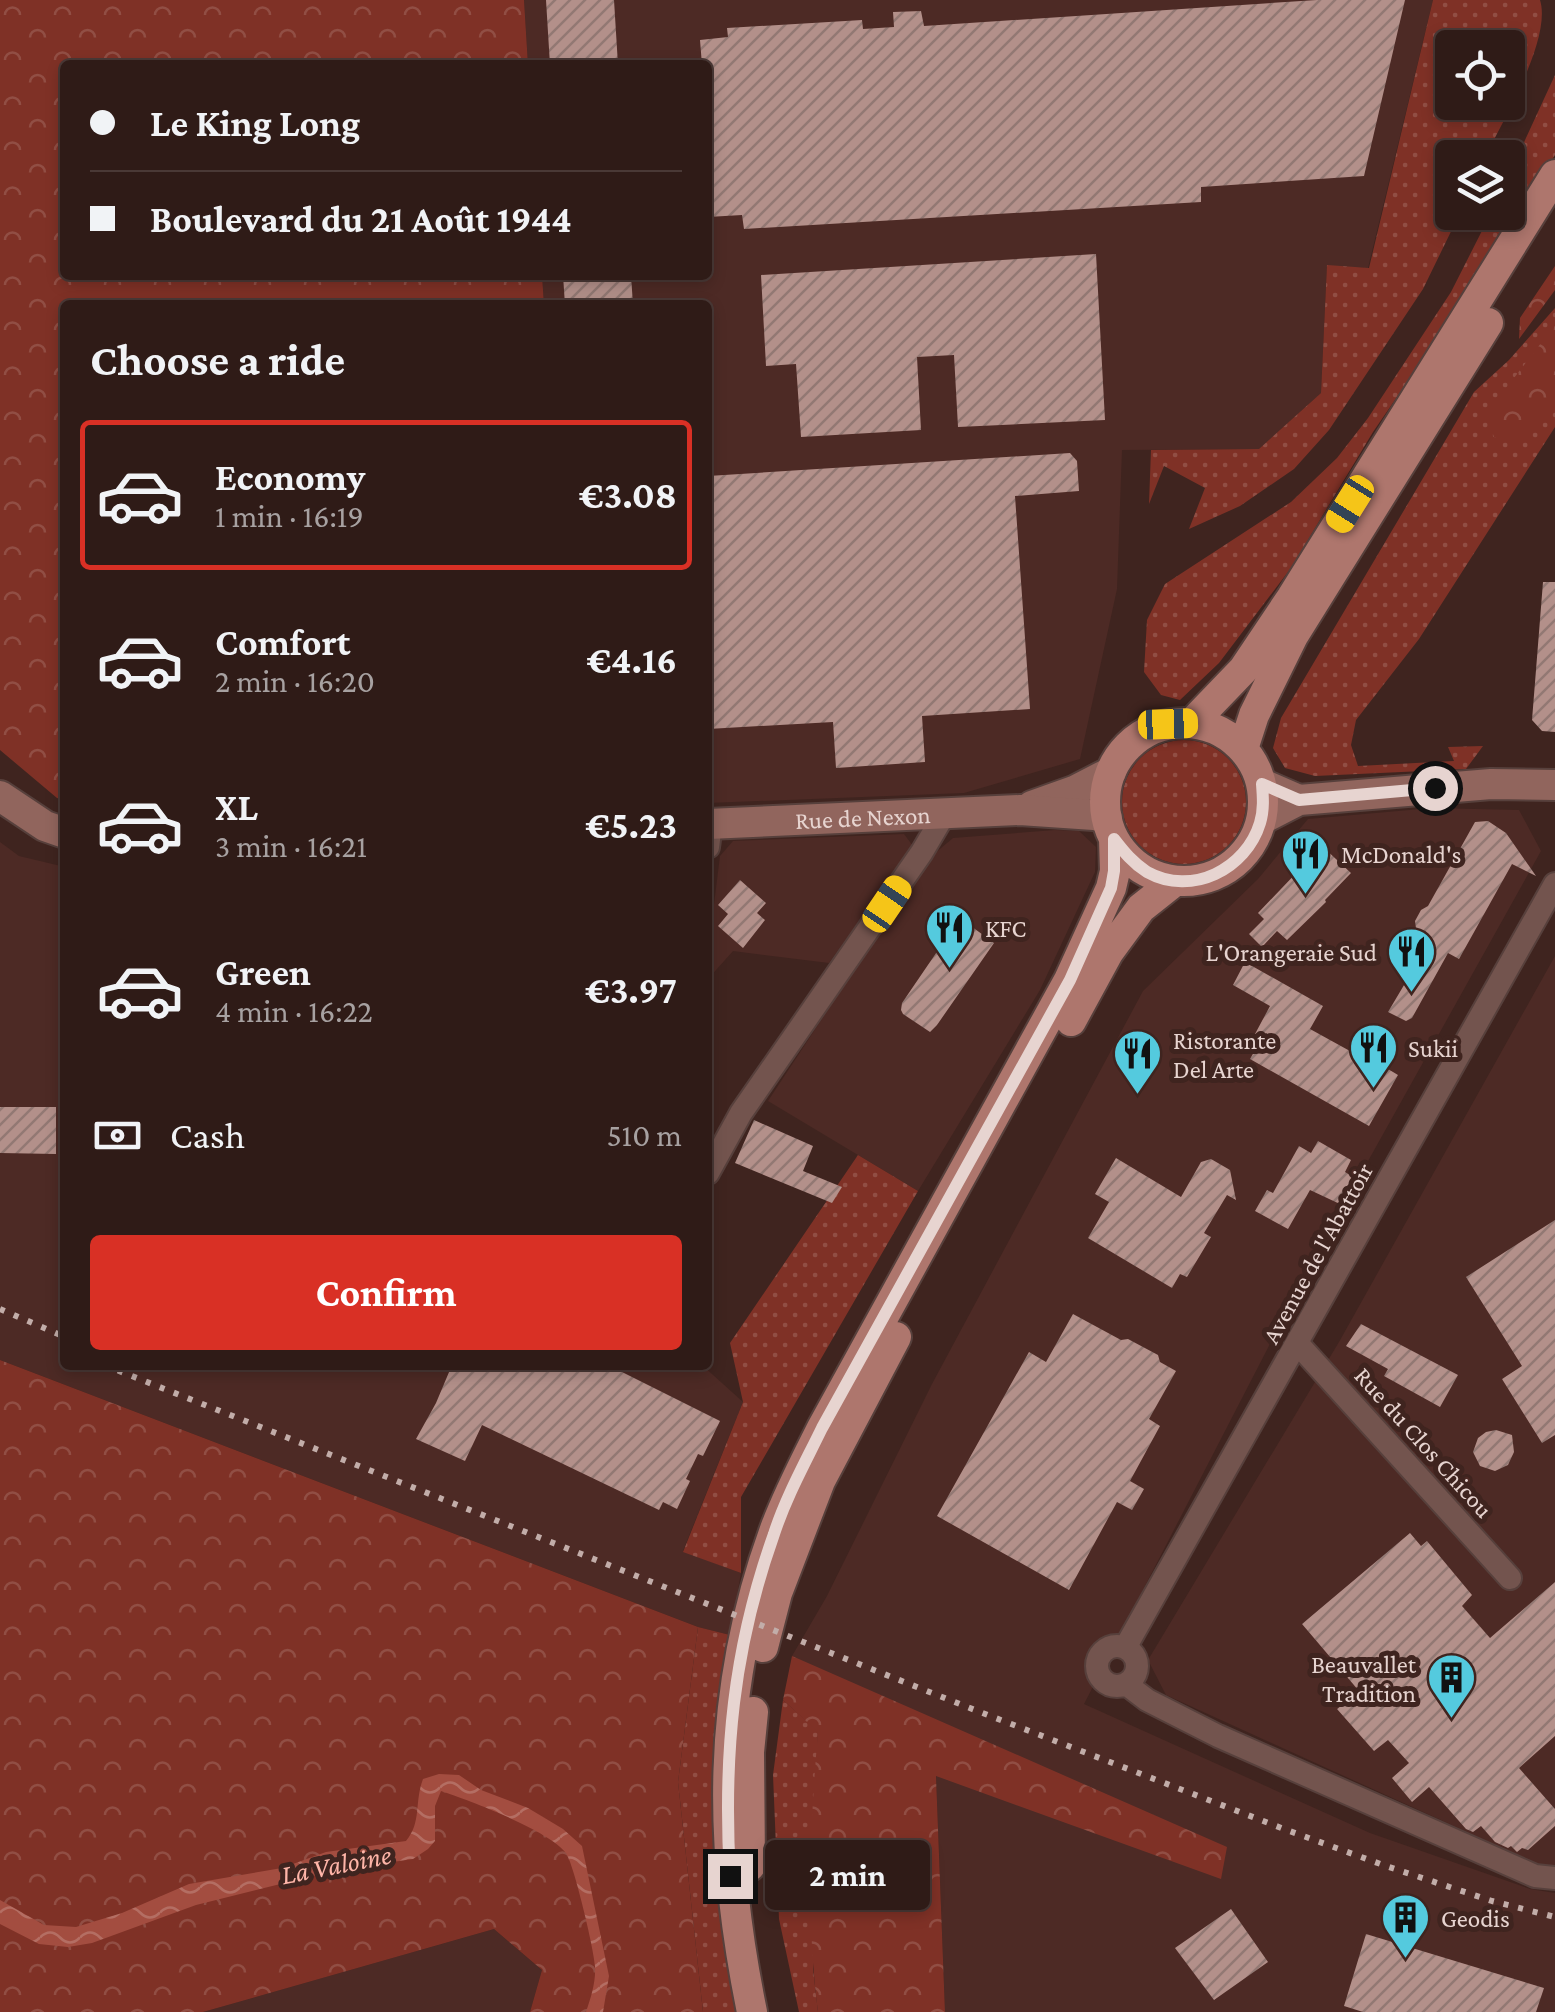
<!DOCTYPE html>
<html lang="en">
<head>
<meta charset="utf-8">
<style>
  body { margin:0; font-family:"Crimson Pro",serif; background:#3b2824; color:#f1f3f6; height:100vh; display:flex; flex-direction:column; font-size:38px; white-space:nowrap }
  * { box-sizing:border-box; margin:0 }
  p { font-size:32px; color:#a7a1a1 }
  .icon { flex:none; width:55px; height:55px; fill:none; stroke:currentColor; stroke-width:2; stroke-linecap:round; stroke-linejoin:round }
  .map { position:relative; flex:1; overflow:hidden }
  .drawer { position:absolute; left:60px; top:300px; width:652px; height:1070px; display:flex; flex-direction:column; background:#2f1b17; border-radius:10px; box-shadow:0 5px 15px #0003,0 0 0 2px #4a3936 }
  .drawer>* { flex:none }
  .guide { position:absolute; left:60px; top:60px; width:652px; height:220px; border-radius:10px; box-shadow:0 5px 15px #0003,0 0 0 2px #4a3936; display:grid; align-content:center; height:220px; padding:0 30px; background:#2f1b17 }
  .fabs { position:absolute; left:1435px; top:30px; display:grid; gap:20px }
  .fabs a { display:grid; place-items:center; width:90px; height:90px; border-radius:10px; background:#2f1b17; box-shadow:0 5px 15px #0003,0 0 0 2px #4a3936; font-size:50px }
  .end { position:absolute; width:45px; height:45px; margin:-22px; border:12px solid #e7d4d0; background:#111; box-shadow:0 0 0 5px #111 }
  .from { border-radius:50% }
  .bubble { position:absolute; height:70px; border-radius:10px; background:#2f1b17; box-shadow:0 5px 15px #0003,0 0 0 2px #4a3936; font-size:32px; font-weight:700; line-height:70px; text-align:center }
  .car { position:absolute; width:30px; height:60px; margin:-30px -15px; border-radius:12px; box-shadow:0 0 8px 2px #0007; background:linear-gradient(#f5c518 24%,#345 0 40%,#f5c518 0 76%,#345 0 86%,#f5c518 0) }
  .guide b { display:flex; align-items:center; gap:35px; height:95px; font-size:38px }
  .guide b+b { border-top:2px solid #4a3936 }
  .guide i { width:25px; height:25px; background:#f1f3f6 }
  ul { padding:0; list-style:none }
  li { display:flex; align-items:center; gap:30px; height:150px; margin:0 20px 15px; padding:0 10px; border:5px solid transparent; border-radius:10px }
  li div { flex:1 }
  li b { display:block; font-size:38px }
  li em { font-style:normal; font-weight:700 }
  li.active { border-color:#d93025 }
  li>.icon { width:90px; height:90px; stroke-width:1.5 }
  h2 { padding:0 30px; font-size:45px; line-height:120px }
  .pay { display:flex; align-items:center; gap:25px; height:110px; padding:0 30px; font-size:38px }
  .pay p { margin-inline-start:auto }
  .primary-button { display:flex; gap:20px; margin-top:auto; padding:20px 30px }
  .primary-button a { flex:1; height:115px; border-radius:10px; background:#d93025; color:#fff; font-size:40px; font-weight:700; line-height:115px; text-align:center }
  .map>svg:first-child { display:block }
  .built { fill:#4d2a25 }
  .grass { fill:url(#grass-dots); fill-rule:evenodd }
  .forest { fill:url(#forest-crowns) }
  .water { fill:url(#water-waves) }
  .building { fill:url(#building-hatch) }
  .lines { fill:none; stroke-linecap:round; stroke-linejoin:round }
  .street-casing { stroke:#57403c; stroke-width:26 }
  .secondary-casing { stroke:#57403c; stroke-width:34 }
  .primary-casing { stroke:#57403c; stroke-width:34 }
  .street { stroke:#73544e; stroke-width:22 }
  .secondary { stroke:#91655d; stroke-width:30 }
  .primary { stroke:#ae766d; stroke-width:30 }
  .rail { stroke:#c2ada9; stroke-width:6; stroke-dasharray:5 10; stroke-linecap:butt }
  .route { stroke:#e7d4d0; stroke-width:12 }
  .labels { text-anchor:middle; stroke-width:10; stroke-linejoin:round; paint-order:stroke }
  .street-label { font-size:25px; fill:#e7d4d0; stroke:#3f241f }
  .poi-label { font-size:25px; fill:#e7d4d0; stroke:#3f241f; text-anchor:start }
  .water-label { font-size:28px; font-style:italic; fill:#feb5a8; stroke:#3f241f }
</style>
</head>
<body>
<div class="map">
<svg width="1555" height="2012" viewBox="0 0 1555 2012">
  <defs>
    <pattern id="grass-dots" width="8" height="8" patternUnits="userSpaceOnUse" patternTransform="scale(2.5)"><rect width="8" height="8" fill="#7f3126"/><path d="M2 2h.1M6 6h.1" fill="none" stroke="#914e44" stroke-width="1.8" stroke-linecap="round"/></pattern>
    <pattern id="forest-crowns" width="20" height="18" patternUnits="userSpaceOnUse" patternTransform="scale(2.5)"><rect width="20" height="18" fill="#7f3126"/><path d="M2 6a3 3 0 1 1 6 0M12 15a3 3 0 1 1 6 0" fill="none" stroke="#914e44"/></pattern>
    <pattern id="water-waves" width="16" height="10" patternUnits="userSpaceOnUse" patternTransform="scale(2.5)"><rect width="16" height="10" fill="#a34d40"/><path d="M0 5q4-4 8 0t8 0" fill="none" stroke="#b46e63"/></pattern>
    <pattern id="building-hatch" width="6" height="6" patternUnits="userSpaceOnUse" patternTransform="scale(2.5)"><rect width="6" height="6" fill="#b3908a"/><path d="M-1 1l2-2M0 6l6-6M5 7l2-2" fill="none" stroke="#927873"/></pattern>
  </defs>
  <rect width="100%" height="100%" fill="#3f241f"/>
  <!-- built -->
  <path class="built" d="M524,0H1433L1368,268L1327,266L1321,393L1260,449L1122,450L1117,589L1080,759L964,793L708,803V305H544L542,275H708V65H528Z
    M1432,808L1519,810L1541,851L1319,1249L1084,1704L1370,1833L1530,1889L1555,1893V2012H945L936,1776L792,1656L827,1596L932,1384L1143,991L1258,879L1308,819Z
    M1055,830L1079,831L1096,847L1095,872L1040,990L918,1191L768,1101L854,970L934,854L953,838Z
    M904,834L913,846L829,963L733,951L708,979V952L720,856L733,841Z
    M0,842L19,856L65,867V1365H702L743,1402L683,1551L741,1573L730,1635L698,1627L0,1360Z
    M1555,956V1867H1544L1166,1695L1148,1660L1339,1342Z
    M494,1929L542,1970L530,2012H203Z"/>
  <!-- grass -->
  <path class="grass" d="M1433,0H1540C1552,38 1503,121 1485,157L1452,158V212L1460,213L1423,289L1329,430L1294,469L1240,506L1189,529L1205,488L1164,466L1149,504L1151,450L1259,449L1321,393L1327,265L1369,268ZM1452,48H1508V102H1452Z
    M1555,75V155L1479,277L1373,432L1291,568L1219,663L1180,700L1161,695L1144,672L1147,620L1165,584L1291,502L1337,458L1368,418L1451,292L1491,213L1508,212V177Z
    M1555,308V427L1419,639L1356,720L1351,745L1358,766L1454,761L1448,747L1483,746L1466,769L1315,776L1285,768L1273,748L1281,718L1474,392L1509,360Z
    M1122 802a62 62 0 1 1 124 0a62 62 0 1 1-124 0Z
    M858,1155L918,1191L741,1497V1573L683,1552L743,1402L730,1343Z
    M698,1627L730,1635L741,2012H703L678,1782Z
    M783,1700L818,1731L813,1969L818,2012H799L779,1919L773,1775Z"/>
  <!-- forest -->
  <path class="forest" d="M0,0H524L528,65H65V275H542L544,305H250L240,303L237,305H65V800L57,798L0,750Z
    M1555,266V290L1519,339L1520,318Z
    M1555,325V400L1522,440L1494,437L1486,414Z
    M0,1360L698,1627L678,1782L703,2012H530L542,1970L494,1929L203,2012H0Z
    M792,1656L1227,1847L1221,1879L936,1776L945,2012H818C806,1920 810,1824 818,1732L783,1700Z"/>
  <!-- water -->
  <path class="water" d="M439,1774L459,1775L481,1790L528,1808L563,1829L582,1846L609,1976L603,2012H586C591,1997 596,1982 595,1966C594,1949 574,1865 566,1853C550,1831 469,1800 441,1791L435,1806V1841L428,1849L413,1859L337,1870L196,1905L92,1943L68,1947L39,1944L0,1924V1900L44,1925L76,1927L122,1913L189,1884L282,1868L326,1852L406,1841C422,1822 414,1803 423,1779Z"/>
  <!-- building -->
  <path class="building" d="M546,0H614L618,65H550Z
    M1317,0H1405L1364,176L1201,187V202L744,229L742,215L708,217V65H702L700,40L728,37L727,28L862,20L863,29L894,27L893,12L921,11L924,26Z
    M1096,254L1105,420L958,427L954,355L917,357L921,430L801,437L796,364L766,366L761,275Z
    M563,275H631L633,305H565Z
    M1070,453L1077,461L1079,491L1015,496L1030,709L922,716L925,762L836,768L833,722L708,729V476Z
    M1543,582H1555V732L1542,731L1532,720Z
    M1488,821L1506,833L1536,876L1512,864L1459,959L1448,953L1412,1018L1406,1021L1388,1012L1429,943L1417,936L1415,921L1421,910L1428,906L1475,822Z
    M1322,846L1351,873L1325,900L1326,902L1287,940L1277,931L1262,947L1249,934L1264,919L1258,913Z
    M740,880L766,903L757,913L765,920L743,948L718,926L728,914L718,905Z
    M960,918L994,943L937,1025L930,1032L903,1014L901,1010L902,1003Z
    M1245,962L1323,1006L1310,1029L1359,1056L1362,1051L1390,1065L1388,1069L1398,1075L1369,1126L1250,1059L1262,1038L1255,1034L1270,1006L1233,985Z
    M0,1107H56V1154L0,1153Z
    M754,1120L813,1146L803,1171L842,1187L832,1203L735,1163Z
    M1318,1141L1351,1160L1345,1172L1355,1178L1342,1205L1310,1190L1288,1229L1255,1211L1267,1190L1273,1193L1299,1146L1311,1153Z
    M1116,1158L1181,1197L1201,1162L1211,1159L1230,1170L1236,1200L1227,1195L1204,1233L1211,1237L1187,1277L1180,1274L1172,1288L1088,1238L1109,1202L1095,1194Z
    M1555,1220V1435L1542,1443L1502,1379L1522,1366L1466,1277Z
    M1073,1314L1121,1340L1128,1339L1158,1355L1160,1362L1176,1371L1149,1419L1160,1426L1130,1481L1144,1489L1132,1510L1117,1502L1069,1590L937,1516L1029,1352L1046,1362Z
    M1361,1324L1458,1375L1440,1407L1384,1376L1388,1369L1346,1346Z
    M452,1365H608L720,1421L703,1456L698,1454L686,1479L690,1481L677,1509L663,1502L659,1510L482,1425L465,1461L416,1439L436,1403Z
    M1496,1430L1512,1435L1514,1452L1508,1465L1495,1471L1480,1466L1473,1452L1478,1438L1486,1432Z
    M1410,1533L1421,1546L1427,1541L1472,1595L1462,1606L1490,1638L1555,1582V1736L1519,1768L1555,1809V1826L1528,1850L1522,1848L1517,1852L1511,1846L1508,1848L1495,1842L1481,1826L1473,1832L1466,1829L1429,1787L1412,1802L1392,1778L1409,1763L1388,1740L1374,1751L1337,1709L1359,1691L1302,1624Z
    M1231,1909L1268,1962L1214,2000L1175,1948Z
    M1366,1934L1544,1988L1536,2012H1363L1344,2006Z"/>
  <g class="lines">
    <defs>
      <path id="street" d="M708,847L711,824
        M708,1173L741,1113L922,852L945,813
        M1297,1343L1510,1578
        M1097 1666a20 20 0 1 1 40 0a20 20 0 1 1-40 0Z
        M1125,1648L1555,884
        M1126,1684L1147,1700L1218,1736L1535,1876L1555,1878"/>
      <g id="secondary">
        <path d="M1262,784L1299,800"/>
        <path d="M0,796L45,826L65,833"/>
        <path d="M1032,806L1074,791L1111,772"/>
        <path d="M1262,819L1299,800L1491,784L1555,785"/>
        <path id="s1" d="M708,824L1020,810L1094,815L1107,818"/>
      </g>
      <path id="primary" d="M1105 802a79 79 0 1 1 158 0a79 79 0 1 1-158 0Z
        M1192,723L1243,670L1292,597L1555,175
        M1243,749L1254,715L1293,636L1488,323
        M1071,1021L1108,953L1141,908L1175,881
        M763,1647L777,1593L820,1481L896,1337
        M750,1866L749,1752L753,1712
        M752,2012C718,1846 716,1693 774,1532C787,1496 805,1462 822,1428L1069,980L1111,888L1115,871L1114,839"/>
    </defs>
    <!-- street casing -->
    <use href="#street" class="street-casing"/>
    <!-- secondary casing -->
    <use href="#secondary" class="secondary-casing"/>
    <!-- primary casing -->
    <use href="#primary" class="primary-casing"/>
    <!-- street -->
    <use href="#street" class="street"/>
    <!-- secondary -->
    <use href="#secondary" class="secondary"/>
    <!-- primary -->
    <use href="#primary" class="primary"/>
    <!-- rail -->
    <path class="rail" d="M0,1309L65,1337
      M104,1365L980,1712L1284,1829L1386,1866L1492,1901L1555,1917"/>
  </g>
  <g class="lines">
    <!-- route -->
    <path class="route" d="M730,1876C723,1755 733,1649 774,1534C786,1497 805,1463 822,1428L1070,980L1111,888L1114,871V839C1124,852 1133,863 1147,872C1192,897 1246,869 1260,823C1264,810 1263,797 1262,784L1299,800L1435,788"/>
  </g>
  <!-- icons -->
  <defs>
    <symbol id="restaurant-pin" viewBox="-11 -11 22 30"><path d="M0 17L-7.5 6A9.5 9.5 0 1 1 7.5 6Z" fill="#54cade" stroke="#3f241f"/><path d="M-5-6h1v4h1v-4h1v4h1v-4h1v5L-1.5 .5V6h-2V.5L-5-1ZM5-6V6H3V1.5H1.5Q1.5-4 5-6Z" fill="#111"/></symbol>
    <symbol id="building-pin" viewBox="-11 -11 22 30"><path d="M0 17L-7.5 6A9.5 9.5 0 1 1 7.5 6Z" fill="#54cade" stroke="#3f241f"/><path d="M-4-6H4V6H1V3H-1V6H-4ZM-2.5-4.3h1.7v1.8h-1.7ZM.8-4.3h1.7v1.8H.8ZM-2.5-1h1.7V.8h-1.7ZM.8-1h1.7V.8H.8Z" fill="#111"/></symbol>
  </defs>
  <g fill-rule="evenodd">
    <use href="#restaurant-pin" x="1278" y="826" width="55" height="75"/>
    <use href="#restaurant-pin" x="922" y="900" width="55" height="75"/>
    <use href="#restaurant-pin" x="1384" y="924" width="55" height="75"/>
    <use href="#restaurant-pin" x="1346" y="1020" width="55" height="75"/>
    <use href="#restaurant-pin" x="1110" y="1026" width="55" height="75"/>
    <use href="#building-pin" x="1424" y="1650" width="55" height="75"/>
    <use href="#building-pin" x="1378" y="1890" width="55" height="75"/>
  </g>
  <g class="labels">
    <!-- street labels -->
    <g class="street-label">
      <text dy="9" stroke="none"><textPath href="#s1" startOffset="155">Rue de Nexon</textPath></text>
      <text transform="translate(1317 1253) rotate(-61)" y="9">Avenue de l'Abattoir</text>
      <text transform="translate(1424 1442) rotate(48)" y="9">Rue du Clos Chicou</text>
    </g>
    <!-- poi labels -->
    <g class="poi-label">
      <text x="1341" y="863">McDonald's</text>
      <text x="985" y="937">KFC</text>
      <text x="1377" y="961" text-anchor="end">L'Orangeraie Sud</text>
      <text x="1173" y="1049">Ristorante<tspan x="1173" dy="29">Del Arte</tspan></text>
      <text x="1408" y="1057">Sukii</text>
      <text x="1416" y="1673" text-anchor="end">Beauvallet<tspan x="1416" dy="29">Tradition</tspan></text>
      <text x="1441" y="1927">Geodis</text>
    </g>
    <!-- water labels -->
    <g class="water-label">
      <text transform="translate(336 1864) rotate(-11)" y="10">La Valoine</text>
    </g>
  </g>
</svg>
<div class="fabs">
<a><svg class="icon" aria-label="locate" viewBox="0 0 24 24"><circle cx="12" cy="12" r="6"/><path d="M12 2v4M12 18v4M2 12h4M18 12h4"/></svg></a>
<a><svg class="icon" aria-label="layers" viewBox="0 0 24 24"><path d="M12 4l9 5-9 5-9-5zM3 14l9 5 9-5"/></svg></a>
</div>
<i class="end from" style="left:1435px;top:788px"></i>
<i class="end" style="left:730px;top:1876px"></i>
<div class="bubble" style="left:765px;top:1840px;width:165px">2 min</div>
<i class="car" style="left:1350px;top:504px;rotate:212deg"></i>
<i class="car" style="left:1168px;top:724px;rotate:88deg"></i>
<i class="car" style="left:887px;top:904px;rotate:34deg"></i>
<div class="guide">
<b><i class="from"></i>Le King Long</b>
<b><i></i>Boulevard du 21 Août 1944</b>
</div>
<section class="drawer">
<h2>Choose a ride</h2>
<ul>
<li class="active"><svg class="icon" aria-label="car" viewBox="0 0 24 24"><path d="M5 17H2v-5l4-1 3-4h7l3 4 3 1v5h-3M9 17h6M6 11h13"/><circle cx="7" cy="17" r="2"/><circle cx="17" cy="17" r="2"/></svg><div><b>Economy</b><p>1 min · 16:19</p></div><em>€3.08</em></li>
<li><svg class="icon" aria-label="car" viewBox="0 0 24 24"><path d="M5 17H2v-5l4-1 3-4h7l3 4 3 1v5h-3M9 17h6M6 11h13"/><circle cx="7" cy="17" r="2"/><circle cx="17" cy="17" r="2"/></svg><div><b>Comfort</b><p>2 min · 16:20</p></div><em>€4.16</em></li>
<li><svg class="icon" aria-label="car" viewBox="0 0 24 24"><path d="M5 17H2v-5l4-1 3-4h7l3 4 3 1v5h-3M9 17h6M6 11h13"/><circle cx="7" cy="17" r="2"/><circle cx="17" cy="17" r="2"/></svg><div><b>XL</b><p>3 min · 16:21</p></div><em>€5.23</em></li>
<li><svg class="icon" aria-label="car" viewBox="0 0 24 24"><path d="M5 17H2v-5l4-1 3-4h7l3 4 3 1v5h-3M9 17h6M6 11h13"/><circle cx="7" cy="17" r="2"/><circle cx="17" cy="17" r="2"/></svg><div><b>Green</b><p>4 min · 16:22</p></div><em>€3.97</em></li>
</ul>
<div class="pay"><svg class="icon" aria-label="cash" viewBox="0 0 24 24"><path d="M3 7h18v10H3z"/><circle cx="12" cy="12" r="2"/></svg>Cash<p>510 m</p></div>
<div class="primary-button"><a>Confirm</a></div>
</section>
</div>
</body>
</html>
